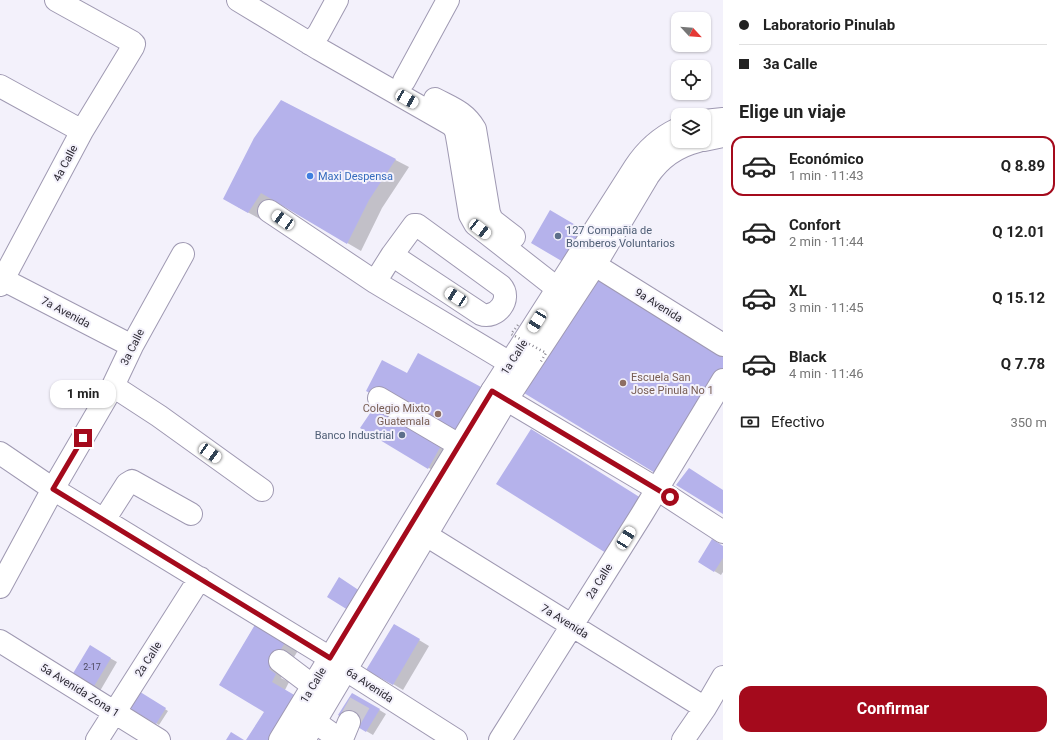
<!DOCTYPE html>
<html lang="es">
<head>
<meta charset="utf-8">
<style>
  body { margin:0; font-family:Roboto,sans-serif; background:#f2f2f2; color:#222; height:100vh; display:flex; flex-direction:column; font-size:15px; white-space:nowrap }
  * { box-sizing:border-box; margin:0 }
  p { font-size:13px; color:#767676 }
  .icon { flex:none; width:22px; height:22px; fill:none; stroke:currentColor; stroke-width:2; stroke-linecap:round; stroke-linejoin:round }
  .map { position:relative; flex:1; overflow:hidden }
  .details { display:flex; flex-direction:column; background:#fff; width:340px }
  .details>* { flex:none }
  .banner { display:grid; align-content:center; height:88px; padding:0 16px; background:#fff }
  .needle { width:26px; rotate:116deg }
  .buttons { position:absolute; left:671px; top:12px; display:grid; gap:8px }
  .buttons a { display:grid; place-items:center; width:40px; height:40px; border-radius:8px; background:#fff; box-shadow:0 1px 3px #0004; font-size:20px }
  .end { position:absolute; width:18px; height:18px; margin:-9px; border:5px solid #a40a1c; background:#fff; box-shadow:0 0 0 2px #fff }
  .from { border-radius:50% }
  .bubble { position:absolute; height:28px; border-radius:12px; background:#fff; box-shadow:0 1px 3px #0004; font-size:13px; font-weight:700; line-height:28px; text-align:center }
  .car { position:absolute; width:12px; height:24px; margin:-12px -6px; border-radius:5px; box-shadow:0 0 3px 1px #0007; background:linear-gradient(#fff 24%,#345 0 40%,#fff 0 76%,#345 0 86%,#fff 0) }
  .banner b { display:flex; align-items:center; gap:14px; height:38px; font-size:15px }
  .banner b+b { border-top:1px solid #e0e0e0 }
  .banner i { width:10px; height:10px; background:#222 }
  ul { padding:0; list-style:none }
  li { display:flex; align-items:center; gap:12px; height:60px; margin:0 8px 6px; padding:0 8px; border:2px solid transparent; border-radius:12px }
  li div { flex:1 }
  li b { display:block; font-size:15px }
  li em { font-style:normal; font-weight:700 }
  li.current { border-color:#a40a1c }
  li>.icon { width:36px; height:36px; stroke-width:1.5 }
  h2 { padding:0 16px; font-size:18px; line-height:48px }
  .pay { display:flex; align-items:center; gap:10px; height:44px; padding:0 16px; font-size:15px }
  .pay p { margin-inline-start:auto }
  .primary-button { display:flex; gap:8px; margin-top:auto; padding:8px 16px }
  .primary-button a { flex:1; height:46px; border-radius:12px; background:#a40a1c; color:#fff; font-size:16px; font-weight:700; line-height:46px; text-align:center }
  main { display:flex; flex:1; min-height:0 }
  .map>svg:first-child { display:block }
  .shadow { fill:#0003 }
  .building { fill:#b5b2eb }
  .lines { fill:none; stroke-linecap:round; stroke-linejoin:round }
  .minor-tunnel { stroke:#cbc9d3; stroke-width:22; stroke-dasharray:22 11; stroke-linecap:butt }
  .minor-casing { stroke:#9f99b2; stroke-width:24 }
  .major-casing { stroke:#9f99b2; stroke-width:24 }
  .minor { stroke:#fff; stroke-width:22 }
  .major { stroke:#fff; stroke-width:22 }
  .path-bridge { stroke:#8b8892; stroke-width:2.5; stroke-dasharray:1 3; stroke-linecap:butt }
  .route { stroke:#a40a1c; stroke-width:5 }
  .shop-dot { fill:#3f7fe0; stroke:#f3f1fb; stroke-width:1.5 }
  .service-dot { fill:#5c6f8a; stroke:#f3f1fb; stroke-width:1.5 }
  .education-dot { fill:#8d6e63; stroke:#f3f1fb; stroke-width:1.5 }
  .labels { text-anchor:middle; stroke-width:4; stroke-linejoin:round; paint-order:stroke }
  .number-label { font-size:9px; fill:#4e4a60 }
  .street-label { font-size:11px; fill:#2b2832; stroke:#f3f1fb }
  .shop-label { font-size:11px; fill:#366cbe; stroke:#f3f1fb; text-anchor:start }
  .service-label { font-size:11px; fill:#4e5e75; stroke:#f3f1fb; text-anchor:start }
  .education-label { font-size:11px; fill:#785e54; stroke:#f3f1fb; text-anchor:start }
</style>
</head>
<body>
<main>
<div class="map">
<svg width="723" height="740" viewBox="0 0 723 740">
  <rect width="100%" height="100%" fill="#f3f1fb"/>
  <!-- shadow -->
  <path class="shadow" d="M282,101L409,167L382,208L361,251L274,200L262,220L238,207Z
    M362,428L452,449L439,474Z
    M723,547V572L721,575L699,562Z
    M256,624L299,649L281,678L289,682L285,690L309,705L295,729L288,725L279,740H247L264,713L270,716L271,715L220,685Z
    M394,625L429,646L403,690L368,669Z
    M90,647L117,662L100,691L74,675Z
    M353,694L386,714L373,735L339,715Z
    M151,700L168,711L159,725L128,706Z"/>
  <!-- building -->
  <path class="building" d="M281,100L396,159L369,200L347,244L261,193L248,213L223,199L254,138Z
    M550,210L584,230L565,263L531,243Z
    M594,276L723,354V372L660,476L524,393Z
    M418,353L481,387L453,438L366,391L382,360L407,373Z
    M377,403L443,442L428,469L360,428Z
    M531,429L641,498L606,553L496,484Z
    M689,468L723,490V514L676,485Z
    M712,539L723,546V558L714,572L698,562Z
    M339,577L360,591L348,610L327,597Z
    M256,623L286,641L269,669L276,674L272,682L296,696L270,740H246L264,712L219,685Z
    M394,624L420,639L393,685L366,670Z
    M90,645L111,658L93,688L72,675Z
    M137,690L166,708L156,724L126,706Z
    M352,693L380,709L366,732L338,715Z
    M231,732L244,740H226Z"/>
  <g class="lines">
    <!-- minor-tunnel -->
    <path class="minor-tunnel" d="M349,722L362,699"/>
    <defs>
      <path id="minor" d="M238,0L319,49L452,125L456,131L458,142L470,215L475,224L558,289
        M310,44L319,33L337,0
        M404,81L448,0
        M0,86L82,131
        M435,99C452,108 465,112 475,129L489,213L492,220L514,237
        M269,211L375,282L510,363
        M595,265L723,345
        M0,278L132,346
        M375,282L392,255L414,225H417L501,286C513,299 496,320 481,314L392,255
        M0,285L82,131L133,47L134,44L132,42L56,0
        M113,386L159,416L262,490
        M492,391L657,489L723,532
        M379,398L459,445
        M0,453L53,489L330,658L346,670L456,740
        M104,520L127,484L132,481L191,514
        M426,535L705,708
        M0,587L53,489L113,386L132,346L183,254
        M0,641L159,740
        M280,661L313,686
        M315,722L339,739H342L349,722
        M97,740L200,578
        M500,740L642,514L723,380
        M683,740L705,708L723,677"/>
      <path id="major" d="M704,121L723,119
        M704,140L723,136
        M280,740L492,391L635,167C646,150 659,138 678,129
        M304,740L507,399L595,265L648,176C660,158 678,146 698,141"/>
    </defs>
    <!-- minor casing -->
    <use href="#minor" class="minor-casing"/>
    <!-- major casing -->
    <use href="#major" class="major-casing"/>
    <!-- minor -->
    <use href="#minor" class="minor"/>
    <!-- major -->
    <use href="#major" class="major"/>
    <!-- path-bridge -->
    <path class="path-bridge" d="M518,325L511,334L546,353L540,363"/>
  </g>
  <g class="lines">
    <!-- route -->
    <path class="route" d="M83,438L53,489L330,658L492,391L670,497"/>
  </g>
  <!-- markers -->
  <circle class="shop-dot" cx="310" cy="176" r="4"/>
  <g class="service-dot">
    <circle cx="558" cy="236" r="4"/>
    <circle cx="402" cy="435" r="4"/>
  </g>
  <g class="education-dot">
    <circle cx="623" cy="383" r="4"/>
    <circle cx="438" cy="414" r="4"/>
  </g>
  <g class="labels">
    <!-- number labels -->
    <g class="number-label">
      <text x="92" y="670">2-17</text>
    </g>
    <!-- street labels -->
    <g class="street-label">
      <text transform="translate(65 163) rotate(-62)" y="4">4a Calle</text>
      <text transform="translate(659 305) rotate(32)" y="4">9a Avenida</text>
      <text transform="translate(66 312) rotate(28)" y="4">7a Avenida</text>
      <text transform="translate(132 347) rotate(-63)" y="4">3a Calle</text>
      <text transform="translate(514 357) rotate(-57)" y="4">1a Calle</text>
      <text transform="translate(599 581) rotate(-58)" y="4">2a Calle</text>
      <text transform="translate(565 621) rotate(32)" y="4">7a Avenida</text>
      <text transform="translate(148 659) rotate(-57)" y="4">2a Calle</text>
      <text transform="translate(313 685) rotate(-59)" y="4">1a Calle</text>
      <text transform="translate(370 685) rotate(33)" y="4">6a Avenida</text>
      <text transform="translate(80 690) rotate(32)" y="4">5a Avenida Zona 1</text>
    </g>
    <!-- shop labels -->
    <g class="shop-label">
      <text x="318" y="180">Maxi Despensa</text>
    </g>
    <!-- service labels -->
    <g class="service-label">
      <text x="566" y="234">127 Compañia de<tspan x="566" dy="13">Bomberos Voluntarios</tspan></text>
      <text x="394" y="439" text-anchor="end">Banco Industrial</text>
    </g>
    <!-- education labels -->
    <g class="education-label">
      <text x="631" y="381">Escuela San<tspan x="631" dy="13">Jose Pinula No 1</tspan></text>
      <text x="430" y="412" text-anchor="end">Colegio Mixto<tspan x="430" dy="13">Guatemala</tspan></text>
    </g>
  </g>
</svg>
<div class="buttons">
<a><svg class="needle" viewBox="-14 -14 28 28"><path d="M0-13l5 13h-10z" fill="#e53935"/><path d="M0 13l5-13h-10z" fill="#767676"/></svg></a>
<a><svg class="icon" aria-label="locate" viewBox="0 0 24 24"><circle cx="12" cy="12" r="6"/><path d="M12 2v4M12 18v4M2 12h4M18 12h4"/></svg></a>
<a><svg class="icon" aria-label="layers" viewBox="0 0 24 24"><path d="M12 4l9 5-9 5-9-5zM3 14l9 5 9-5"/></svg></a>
</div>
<i class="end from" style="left:670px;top:497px"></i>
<i class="end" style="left:83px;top:438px"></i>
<div class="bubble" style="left:50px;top:380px;width:66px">1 min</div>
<i class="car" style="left:407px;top:99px;rotate:120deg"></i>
<i class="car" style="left:283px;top:220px;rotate:304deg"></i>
<i class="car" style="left:480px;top:229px;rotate:128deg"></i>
<i class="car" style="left:456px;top:297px;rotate:303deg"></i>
<i class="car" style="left:537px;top:321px;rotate:212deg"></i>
<i class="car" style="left:210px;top:453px;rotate:125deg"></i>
<i class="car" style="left:626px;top:538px;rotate:32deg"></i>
</div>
<section class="details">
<div class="banner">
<b><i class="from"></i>Laboratorio Pinulab</b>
<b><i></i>3a Calle</b>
</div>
<h2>Elige un viaje</h2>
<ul>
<li class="current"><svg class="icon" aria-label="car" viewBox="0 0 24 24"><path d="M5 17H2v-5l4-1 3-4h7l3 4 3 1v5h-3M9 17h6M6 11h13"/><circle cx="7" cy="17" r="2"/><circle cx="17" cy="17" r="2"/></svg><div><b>Económico</b><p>1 min · 11:43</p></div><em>Q 8.89</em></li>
<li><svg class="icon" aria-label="car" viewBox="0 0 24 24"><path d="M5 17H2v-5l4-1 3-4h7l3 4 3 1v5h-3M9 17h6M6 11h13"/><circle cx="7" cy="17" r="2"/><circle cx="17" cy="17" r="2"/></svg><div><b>Confort</b><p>2 min · 11:44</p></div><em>Q 12.01</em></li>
<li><svg class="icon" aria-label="car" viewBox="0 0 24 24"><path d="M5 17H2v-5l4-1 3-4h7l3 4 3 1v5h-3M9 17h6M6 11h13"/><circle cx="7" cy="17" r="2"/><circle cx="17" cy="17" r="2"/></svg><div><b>XL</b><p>3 min · 11:45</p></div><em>Q 15.12</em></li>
<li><svg class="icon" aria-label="car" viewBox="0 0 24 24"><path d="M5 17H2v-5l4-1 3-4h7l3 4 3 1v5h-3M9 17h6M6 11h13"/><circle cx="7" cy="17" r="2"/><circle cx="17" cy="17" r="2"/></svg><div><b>Black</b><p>4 min · 11:46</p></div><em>Q 7.78</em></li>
</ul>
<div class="pay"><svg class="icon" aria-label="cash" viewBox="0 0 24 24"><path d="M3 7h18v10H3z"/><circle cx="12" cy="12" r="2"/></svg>Efectivo<p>350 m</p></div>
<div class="primary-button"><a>Confirmar</a></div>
</section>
</main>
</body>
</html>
